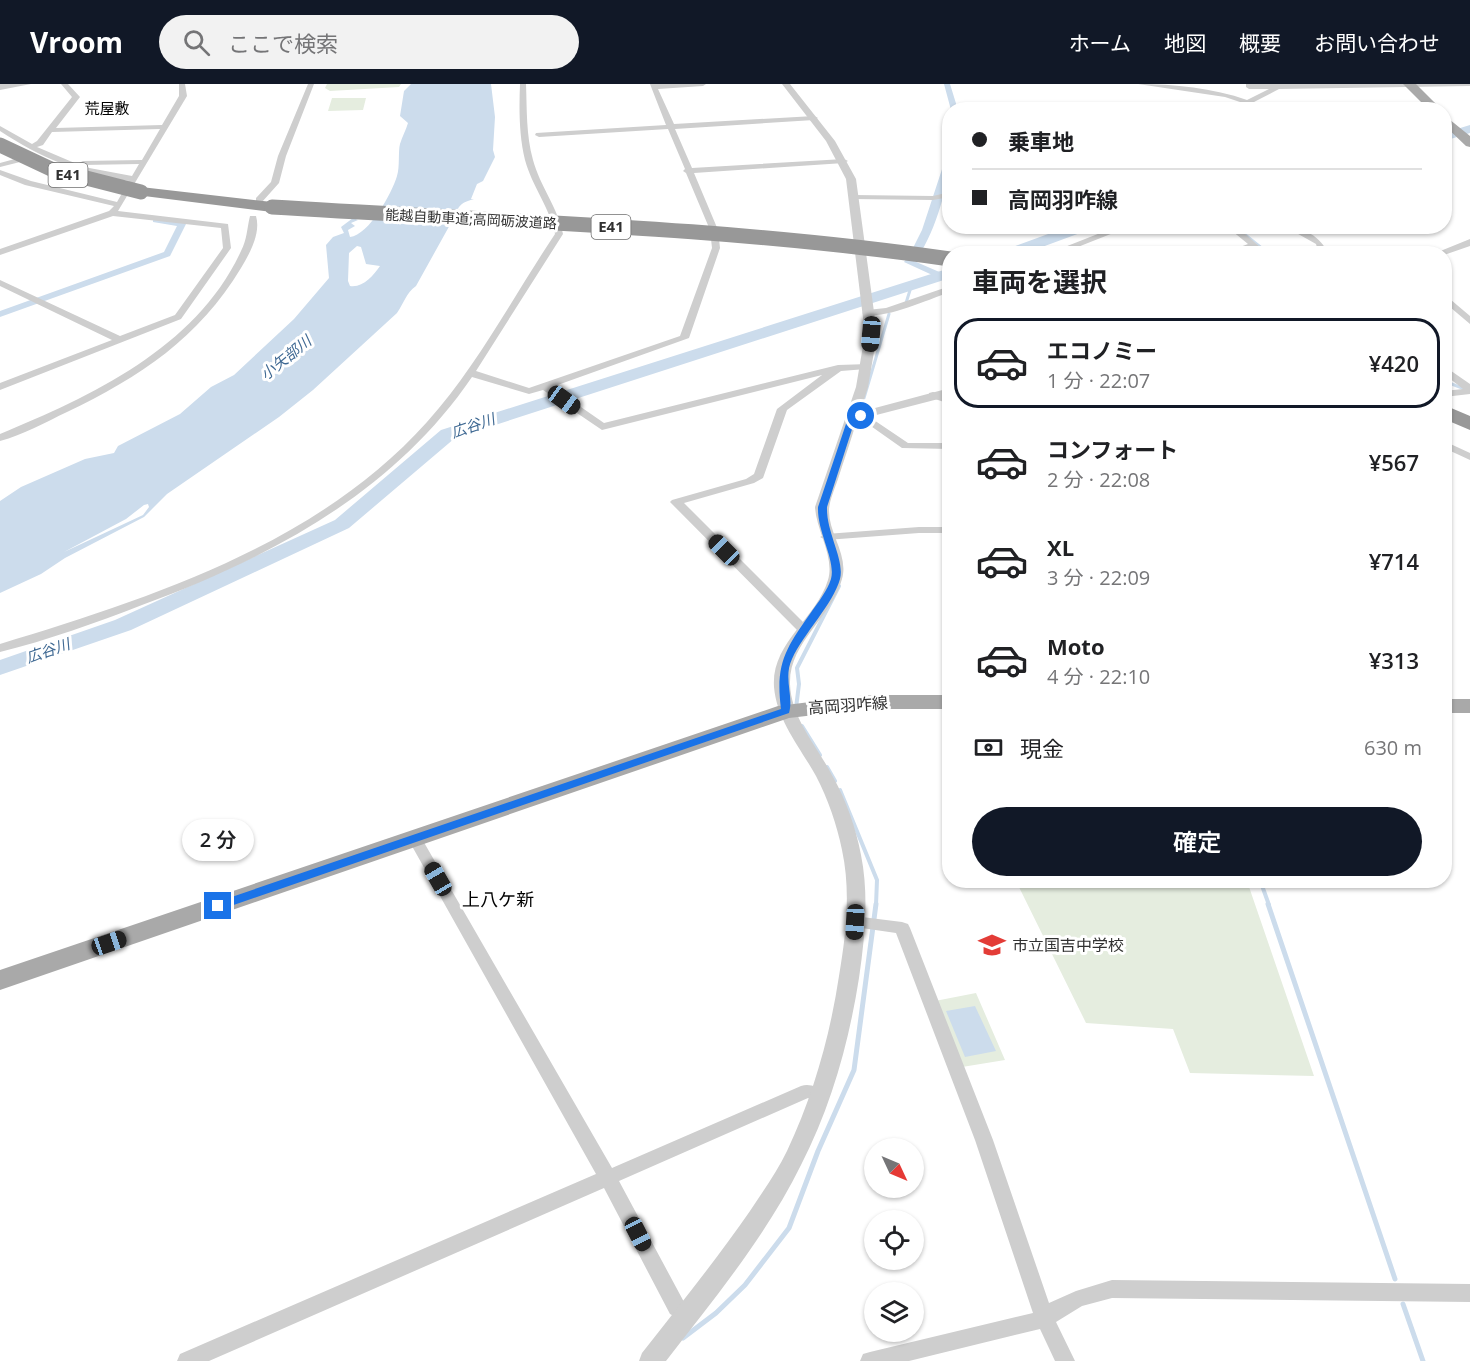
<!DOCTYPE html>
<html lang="ja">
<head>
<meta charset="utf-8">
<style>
  body { margin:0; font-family:"Open Sans","Noto Sans JP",sans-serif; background:#f2f2f2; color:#202124; height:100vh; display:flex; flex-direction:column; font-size:22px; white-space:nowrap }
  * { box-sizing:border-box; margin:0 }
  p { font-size:20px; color:#757577 }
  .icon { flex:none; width:33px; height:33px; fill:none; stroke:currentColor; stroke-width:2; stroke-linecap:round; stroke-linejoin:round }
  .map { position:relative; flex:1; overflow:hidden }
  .sheet { position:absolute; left:942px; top:162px; width:510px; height:642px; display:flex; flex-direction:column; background:#fff; border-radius:24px; box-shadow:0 2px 4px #0004 }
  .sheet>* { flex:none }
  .top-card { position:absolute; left:942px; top:18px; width:510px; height:132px; border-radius:24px; box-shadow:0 2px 4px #0004; display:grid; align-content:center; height:132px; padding:0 30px; background:#fff }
  .needle { width:39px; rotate:134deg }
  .tools { position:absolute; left:864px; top:1054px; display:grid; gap:12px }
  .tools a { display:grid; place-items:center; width:60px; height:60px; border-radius:50%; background:#fff; box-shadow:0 2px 4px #0004; font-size:30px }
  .end { position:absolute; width:27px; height:27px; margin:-14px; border:8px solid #1a73e8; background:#fff; box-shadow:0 0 0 3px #fff }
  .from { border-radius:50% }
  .bubble { position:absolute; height:42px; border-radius:21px; background:#fff; box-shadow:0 2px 4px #0004; font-size:20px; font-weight:600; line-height:42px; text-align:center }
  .car { position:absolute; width:18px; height:36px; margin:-18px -9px; border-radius:8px; box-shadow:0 0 4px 2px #0007; background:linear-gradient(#222 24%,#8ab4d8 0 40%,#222 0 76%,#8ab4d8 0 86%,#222 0) }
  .top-card b { display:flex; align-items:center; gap:21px; height:57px; font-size:22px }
  .top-card b+b { border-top:2px solid #e0e0e0 }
  .top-card i { width:15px; height:15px; background:#202124 }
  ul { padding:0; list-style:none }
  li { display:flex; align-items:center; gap:18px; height:90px; margin:0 12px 9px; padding:0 18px; border:3px solid transparent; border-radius:24px }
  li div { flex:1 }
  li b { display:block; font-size:22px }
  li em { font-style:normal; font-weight:600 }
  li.selected { border-color:#111827 }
  li>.icon { width:54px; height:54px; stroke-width:1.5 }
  h2 { padding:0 30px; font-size:27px; line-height:72px }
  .pay { display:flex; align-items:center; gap:15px; height:66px; padding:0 30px; font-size:22px }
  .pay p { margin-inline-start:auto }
  .primary-button { display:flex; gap:12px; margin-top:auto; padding:12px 30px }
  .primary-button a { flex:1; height:69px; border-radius:36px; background:#111827; color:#fff; font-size:24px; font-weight:600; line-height:69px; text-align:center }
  header { display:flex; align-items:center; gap:36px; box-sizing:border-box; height:84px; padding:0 30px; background:#111827; color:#fff }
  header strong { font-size:28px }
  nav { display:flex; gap:33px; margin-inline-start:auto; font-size:21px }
  .search { width:420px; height:54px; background:#f2f2f2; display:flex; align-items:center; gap:15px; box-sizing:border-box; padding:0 21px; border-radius:33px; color:#757577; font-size:22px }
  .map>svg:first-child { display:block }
  .green { fill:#e5eddf }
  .water { fill:#ccdcec; fill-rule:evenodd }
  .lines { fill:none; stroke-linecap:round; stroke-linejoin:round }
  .stream-far3 { stroke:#ccdcec; stroke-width:2 }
  .stream-far2 { stroke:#ccdcec; stroke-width:3 }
  .stream-far1 { stroke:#ccdcec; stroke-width:4 }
  .stream { stroke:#ccdcec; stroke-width:5 }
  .canal { fill:#ccdcec; fill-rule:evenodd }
  .river { fill:#ccdcec; fill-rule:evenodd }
  .minor { fill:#cecece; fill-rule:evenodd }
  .tertiary { fill:#cecece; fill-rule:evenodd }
  .primary { fill:#a9a9a9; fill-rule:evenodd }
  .motorway { fill:#989898; fill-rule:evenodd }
  .motorway-bridge { stroke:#989898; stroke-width:15 }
  .route { fill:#1a73e8 }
  .labels { text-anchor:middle; stroke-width:6; stroke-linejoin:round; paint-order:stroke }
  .far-street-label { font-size:14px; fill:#313131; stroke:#fff }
  .far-neighbourhood-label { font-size:15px; fill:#000; stroke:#fff }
  .shield { fill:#fff; stroke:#6f6f6f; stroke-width:1.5 }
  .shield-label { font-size:15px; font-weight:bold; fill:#313131 }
  .far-water-label { font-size:15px; font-style:italic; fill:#3f6993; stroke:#fff }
  .street-label { font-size:16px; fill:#313131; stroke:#fff }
  .poi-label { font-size:16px; fill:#313131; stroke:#fff; text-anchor:start }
  .neighbourhood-label { font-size:18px; fill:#000; stroke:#fff }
</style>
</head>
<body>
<header>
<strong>Vroom</strong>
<div class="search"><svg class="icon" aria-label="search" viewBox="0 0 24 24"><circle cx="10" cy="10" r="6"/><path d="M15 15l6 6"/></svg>ここで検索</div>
<nav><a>ホーム</a><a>地図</a><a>概要</a><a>お問い合わせ</a></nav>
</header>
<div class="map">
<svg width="1470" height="1277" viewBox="0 0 1470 1277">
  <rect width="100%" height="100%" fill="#fff"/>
  <!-- green -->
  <path class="green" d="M327,0H401L399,3L330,7L325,4Z
    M332,14H366L363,26L328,27Z
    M1016,797H1247L1314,992L1190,989L1173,945L1086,939Z
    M976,909L1005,976L962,983L935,917Z"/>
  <!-- water -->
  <path class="water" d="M411,0H491L495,33L493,66L495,73L483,97L477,100L471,115H474C460,119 457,122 455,137L451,139L416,202C406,209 404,219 397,229L313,306L279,333L167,410L144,433L65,474L41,490L0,509V417L21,403L85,375L114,369L118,362L180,330L211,303L234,291L294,235L329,194L326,161L333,153L344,149L341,143L353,134L358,136L351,139L355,142L348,146L350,153C369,151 392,109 397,92C400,83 398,67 400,60C402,53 406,46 408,39L400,32L404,7ZM357,162L361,163L366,180L380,182C373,192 363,204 350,202L348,197L349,169ZM144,421L148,420L149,423L143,431L64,468L126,435Z
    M975,922L996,967L965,973L946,927Z"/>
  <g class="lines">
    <!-- stream-far3 -->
    <path class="stream-far3" d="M1245,150L1270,170
      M910,205L911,202"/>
    <!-- stream-far2 -->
    <path class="stream-far2" d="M906,219L911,203
      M1444,297L1470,307
      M864,314L889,230"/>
    <!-- stream-far1 -->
    <path class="stream-far1" d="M796,624L799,600L797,584L839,502
      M802,642L820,671
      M827,683L835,697
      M840,706L877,796L876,821
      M1260,796L1269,821"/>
    <!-- stream -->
    <path class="stream" d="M1268,820L1395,1195
      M1403,1220L1423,1277
      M683,1254L716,1229L745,1201L789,1144L818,1067L854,986L876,820"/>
    <!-- canal -->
    <path class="canal" d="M944,0H950L958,26H951Z
      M950,71C950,98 933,157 914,177L944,190V194L941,195L904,178L910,170L922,146L946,73Z
      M153,134L182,137L186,140L170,172L0,233V227L164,168L177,142L153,138Z"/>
    <!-- river -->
    <path class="river" d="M1470,41V49L1444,57V49Z
      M1070,142H1093L1091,145L1023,170H1000L1002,167Z
      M950,184V194L455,354L349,444L131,546L0,591V576L115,536L335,436L441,346Z"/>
    <!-- minor -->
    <path class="minor" d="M61,0H68L80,13L56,44L162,41L179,12V0H185L187,12L118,127L228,140L231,164L181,235L0,306V299L112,256L0,202V196L120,252L175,231L223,164L221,144L113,132L0,171V165L109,127L114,122L25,101L0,91V86L31,97L117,118L129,97C82,91 39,73 0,47V42L32,60L37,57L72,13ZM160,45L142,76L83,77L79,79L83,81L139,80L132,92L84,83L37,63L43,61L52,48Z
      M308,0H314L286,72L279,99L262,118H256V114L271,98L278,72Z
      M520,0H526C527,25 526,51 533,76C540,102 558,124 563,150L476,287L529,304L680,252L712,164L710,146L686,89L683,87L685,85L668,45L539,53L535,51L536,49L666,41L650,0H706L703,2L658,5L674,40L814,32L818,34L814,36L675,45L692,84L844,75L848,77L844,79L694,89L718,146L720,164L689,254L552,303L604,339L838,281L869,280L871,282L866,285L841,287L787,326L763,394L754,399L684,419L808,543L810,546L808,549H800L670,418L672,416L746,395L754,390L777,325L822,291L602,346L543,306L529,310L472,293C393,409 271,473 142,521C96,539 48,556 0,568V560C151,514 318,460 427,338C477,282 513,213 555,150C550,124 532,102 525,76C519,51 519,25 520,0Z
      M1138,0C1174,0 1213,4 1247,16L1269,5H1249L1246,3V0H1470V2L1279,5L1254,18L1272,26H1261L1247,21L1217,26V22L1240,18L1225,13Z
      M33,70L37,72L36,74L0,83V79Z
      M950,108V113L933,116L853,115L849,113L853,111L933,112Z
      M250,132H256C261,149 250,169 241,184C199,254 140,293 67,328C46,338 23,351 0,357V350C92,312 197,263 241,167C247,156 247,144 250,132Z
      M1118,142H1131L1060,170H1047Z
      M1226,142H1236L1239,145L1267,142L1244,149L1268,170H1258L1253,164L1236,170H1221L1248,160Z
      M1284,142C1302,142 1322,153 1328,170H1319L1316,160Z
      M950,202V208C932,214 877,239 862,229L867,226L886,224Z
      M1444,210L1470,232V240L1444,218Z
      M1444,282L1470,300V310L1444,313V307L1463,305L1444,290Z
      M933,308L950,313V320L929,313V309Z
      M862,328L908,359H950V365L902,364L858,333L857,331Z
      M1444,357L1470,369V376L1444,364Z
      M919,443H950V449H919L826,456L820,453L826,450Z
      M415,750L420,751L422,755L612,1084L801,1002C809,999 817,1003 825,1006L828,1011L825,1016L819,1018L808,1014L619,1097L684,1218L694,1224L697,1230L694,1236L687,1239L670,1230L604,1104L209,1277H177L180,1270L596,1090L408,755L410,751Z
      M854,832L902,838L908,840L910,844L993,1056L1049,1219L1076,1207L1112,1196L1470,1200V1218L1112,1214L1082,1222L1056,1238L1075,1277H1055L1040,1245L909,1277H860L863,1270L870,1268L1033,1229L975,1056L896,849L848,842L846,838L848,834Z"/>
    <!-- tertiary -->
    <path class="tertiary" d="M0,0H31L0,6Z
      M782,0H790L835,57L856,95L877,250L868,303L860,328L950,304V312L857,336C851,356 844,376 838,395C835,404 830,415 829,425C828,449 849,471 842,495C832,534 789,557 790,600C791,635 818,663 833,693C846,716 856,744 861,771C869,811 865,853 859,894C849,958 831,1023 801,1081C766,1152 714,1215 666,1277H639L642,1269C679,1222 716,1176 750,1127C763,1107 777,1088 787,1067C813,1012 830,952 839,892C846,851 851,807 842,766C837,741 828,715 816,692C800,663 777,637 774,603C771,559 816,535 828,496C835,473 816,446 815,423L856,303L865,250L846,95L826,57Z
      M1470,155V162L1444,171L1433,170Z"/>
    <!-- primary -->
    <path class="primary" d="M1403,0H1416L1442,26H1429Z
      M1444,31L1470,52V63L1466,62L1444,41Z
      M866,611H950V625H866L789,634L0,906V886L778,622Z
      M1444,615H1470V629H1444Z"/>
    <!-- motorway -->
    <path class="motorway" d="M141,103L272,118L280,123L272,128L136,111L133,108Z
      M1444,321L1470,332V346L1444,335Z"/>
    <!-- motorway-bridge -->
    <path class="motorway-bridge" d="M0,61L51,85L141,108
      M272,123C498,137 726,143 950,175"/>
  </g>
  <!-- route -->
  <path class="route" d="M858,330L865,332L855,336L827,423C826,448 845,476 840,495C833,520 804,549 792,575C783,594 794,612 789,629L222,825H214V819L781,625C775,579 786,564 812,527C819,517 827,507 831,495C836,476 817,448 818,423L848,334Z"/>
  <!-- icons -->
  <defs>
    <symbol id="school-bare" viewBox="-9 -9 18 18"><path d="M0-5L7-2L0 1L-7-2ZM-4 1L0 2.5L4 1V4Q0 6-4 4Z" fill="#e33c37" stroke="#fff" stroke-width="2.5" paint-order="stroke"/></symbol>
  </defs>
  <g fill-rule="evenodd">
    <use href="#school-bare" x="973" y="842" width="38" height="38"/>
  </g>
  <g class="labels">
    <!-- far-street labels -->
    <g class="far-street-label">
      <text transform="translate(471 135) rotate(3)" y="5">能越自動車道;高岡砺波道路</text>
    </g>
    <!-- far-neighbourhood labels -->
    <g class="far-neighbourhood-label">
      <text x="107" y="30">荒屋敷</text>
    </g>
    <!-- shield labels -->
    <g class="shield">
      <rect x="48.5" y="79" width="39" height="24" rx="4.5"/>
      <rect x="591.5" y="131" width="39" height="24" rx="4.5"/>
    </g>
    <g class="shield-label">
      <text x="68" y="96">E41</text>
      <text x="611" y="148">E41</text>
    </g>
    <!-- far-water labels -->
    <g class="far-water-label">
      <text transform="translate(286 274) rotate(-39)" y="5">小矢部川</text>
      <text transform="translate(473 342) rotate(-19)" y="5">広谷川</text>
      <text transform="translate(48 567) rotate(-19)" y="5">広谷川</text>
    </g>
    <!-- street labels -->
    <g class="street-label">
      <text transform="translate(848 621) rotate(-4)" y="6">高岡羽咋線</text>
    </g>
    <!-- poi labels -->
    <g class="poi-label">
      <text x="1012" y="867">市立国吉中学校</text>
    </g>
    <!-- neighbourhood labels -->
    <g class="neighbourhood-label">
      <text x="498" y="822">上八ケ新</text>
    </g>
  </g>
</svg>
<div class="tools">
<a><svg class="needle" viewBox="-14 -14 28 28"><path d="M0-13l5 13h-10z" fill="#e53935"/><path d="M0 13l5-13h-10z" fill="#757577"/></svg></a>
<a><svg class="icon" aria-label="locate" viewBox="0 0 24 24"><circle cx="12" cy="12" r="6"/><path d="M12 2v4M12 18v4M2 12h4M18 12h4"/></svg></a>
<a><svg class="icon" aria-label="layers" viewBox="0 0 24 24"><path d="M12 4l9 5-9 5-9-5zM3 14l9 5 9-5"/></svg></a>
</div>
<i class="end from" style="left:861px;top:332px"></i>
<i class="end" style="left:218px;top:822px"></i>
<div class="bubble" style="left:182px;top:735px;width:72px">2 分</div>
<i class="car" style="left:871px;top:250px;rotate:185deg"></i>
<i class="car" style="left:564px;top:316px;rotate:126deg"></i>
<i class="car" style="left:724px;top:466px;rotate:315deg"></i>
<i class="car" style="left:438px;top:795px;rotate:330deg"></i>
<i class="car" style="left:855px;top:838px;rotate:183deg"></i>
<i class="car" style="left:109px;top:859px;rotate:71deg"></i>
<i class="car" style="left:638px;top:1150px;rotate:153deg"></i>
<div class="top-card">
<b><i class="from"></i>乗車地</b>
<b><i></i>高岡羽咋線</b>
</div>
<section class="sheet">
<h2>車両を選択</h2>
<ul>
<li class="selected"><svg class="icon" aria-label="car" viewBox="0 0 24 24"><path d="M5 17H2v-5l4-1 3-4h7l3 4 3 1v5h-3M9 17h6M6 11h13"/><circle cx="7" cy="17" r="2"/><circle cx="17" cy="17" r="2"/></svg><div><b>エコノミー</b><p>1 分 · 22:07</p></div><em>¥420</em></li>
<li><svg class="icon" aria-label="car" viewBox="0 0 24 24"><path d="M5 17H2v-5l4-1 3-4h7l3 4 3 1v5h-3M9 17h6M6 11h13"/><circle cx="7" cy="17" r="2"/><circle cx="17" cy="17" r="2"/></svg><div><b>コンフォート</b><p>2 分 · 22:08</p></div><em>¥567</em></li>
<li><svg class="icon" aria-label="car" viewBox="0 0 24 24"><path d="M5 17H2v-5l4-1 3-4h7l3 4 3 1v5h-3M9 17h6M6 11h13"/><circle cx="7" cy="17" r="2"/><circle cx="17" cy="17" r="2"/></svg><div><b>XL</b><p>3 分 · 22:09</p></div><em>¥714</em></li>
<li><svg class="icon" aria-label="car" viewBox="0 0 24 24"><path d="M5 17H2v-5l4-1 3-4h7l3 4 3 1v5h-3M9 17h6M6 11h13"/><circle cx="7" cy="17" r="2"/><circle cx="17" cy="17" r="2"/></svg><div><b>Moto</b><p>4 分 · 22:10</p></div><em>¥313</em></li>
</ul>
<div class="pay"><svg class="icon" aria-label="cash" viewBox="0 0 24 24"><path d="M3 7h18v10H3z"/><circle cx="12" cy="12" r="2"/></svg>現金<p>630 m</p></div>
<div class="primary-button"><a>確定</a></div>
</section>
</div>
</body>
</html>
